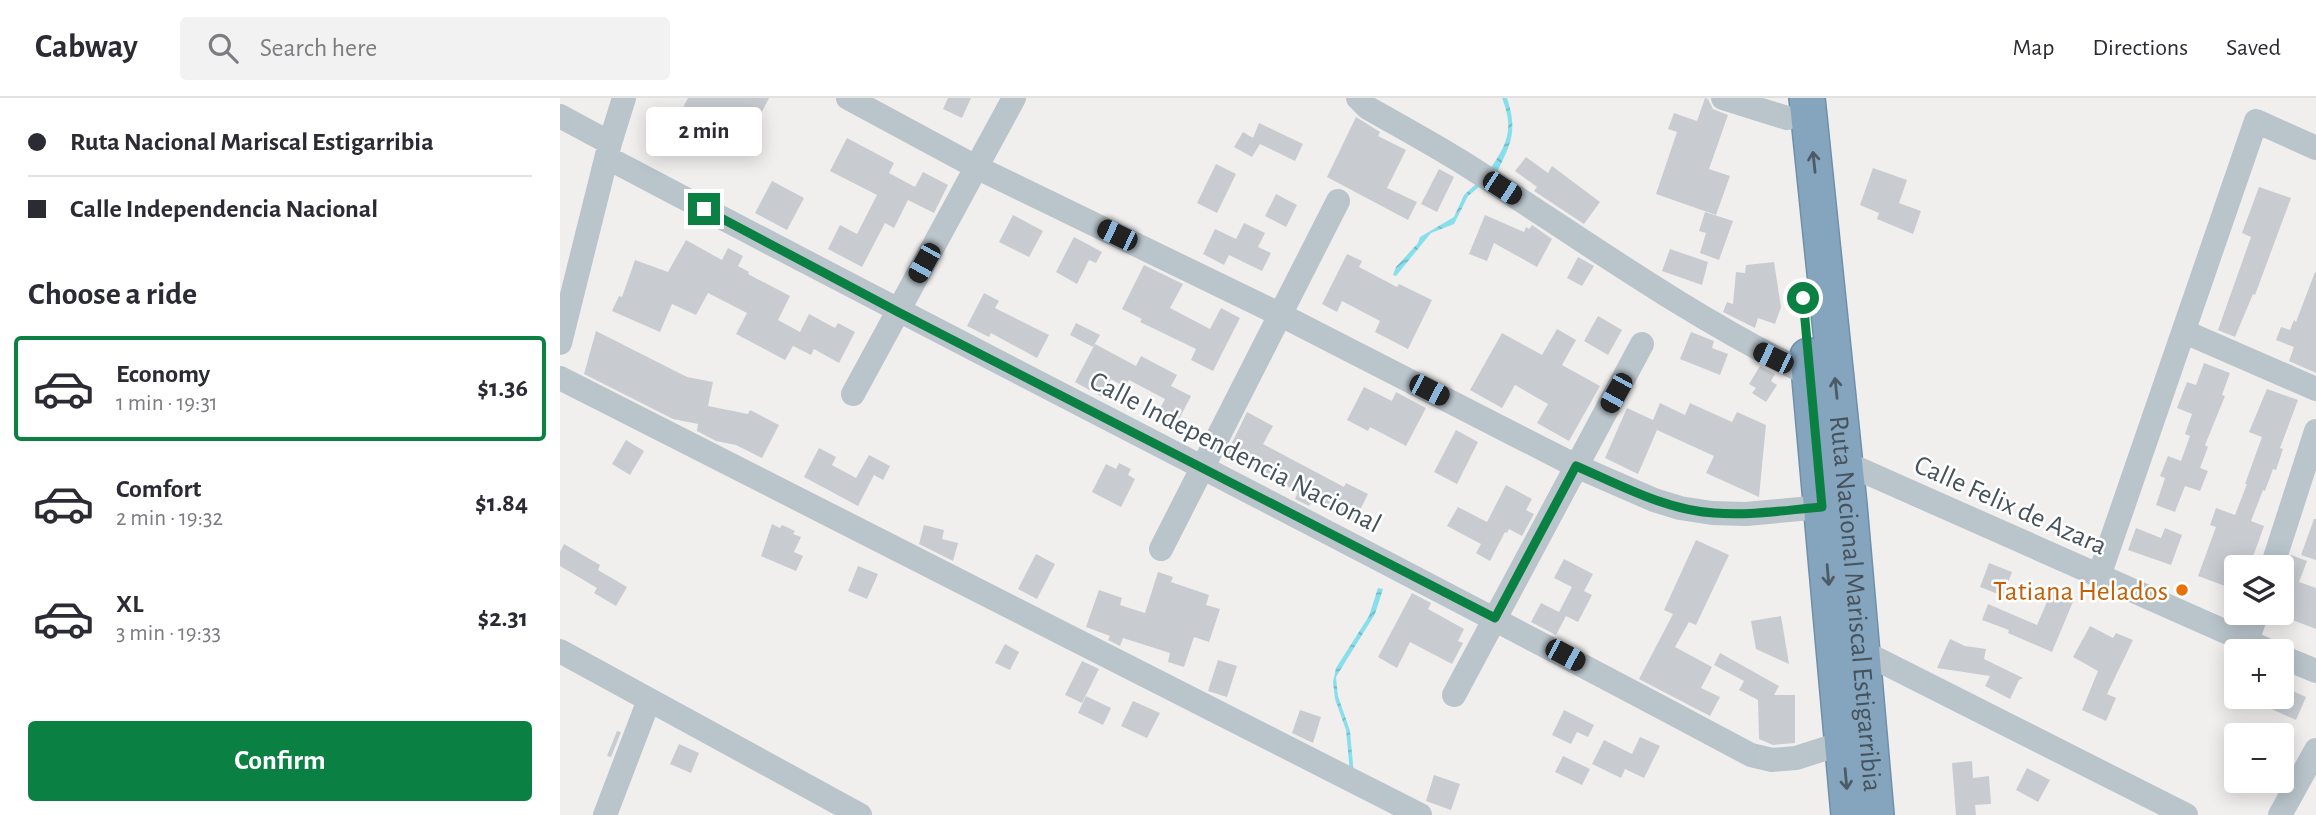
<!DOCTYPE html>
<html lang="en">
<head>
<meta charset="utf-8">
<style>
  body { margin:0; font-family:"Alegreya Sans",sans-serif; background:#f2f2f3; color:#2b2b33; height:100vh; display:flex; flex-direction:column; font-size:26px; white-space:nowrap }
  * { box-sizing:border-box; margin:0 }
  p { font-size:23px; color:#7c7c81 }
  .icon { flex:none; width:38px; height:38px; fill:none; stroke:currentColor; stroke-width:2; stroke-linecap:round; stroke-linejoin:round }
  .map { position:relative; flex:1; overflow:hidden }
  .drawer { display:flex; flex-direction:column; background:#fff; width:560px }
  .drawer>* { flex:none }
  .hud { display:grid; align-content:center; height:154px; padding:0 28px; background:#fff }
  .tools { position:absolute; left:1664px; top:457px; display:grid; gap:14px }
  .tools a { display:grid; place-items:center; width:70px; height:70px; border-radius:7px; background:#fff; box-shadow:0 4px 18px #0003; font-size:35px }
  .end { position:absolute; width:32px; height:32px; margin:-16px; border:9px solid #0b8043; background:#fff; box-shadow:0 0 0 4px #fff }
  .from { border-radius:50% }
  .bubble { position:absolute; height:49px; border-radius:7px; background:#fff; box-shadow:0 4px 18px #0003; font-size:23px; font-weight:600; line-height:49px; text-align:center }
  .car { position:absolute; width:21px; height:42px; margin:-21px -10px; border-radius:9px; box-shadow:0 0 5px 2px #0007; background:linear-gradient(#222 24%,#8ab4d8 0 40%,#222 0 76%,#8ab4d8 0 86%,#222 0) }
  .hud b { display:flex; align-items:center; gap:24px; height:66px; font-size:26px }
  .hud b+b { border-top:2px solid #e1e1e2 }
  .hud i { width:18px; height:18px; background:#2b2b33 }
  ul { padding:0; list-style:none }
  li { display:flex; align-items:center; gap:21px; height:105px; margin:0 14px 10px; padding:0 14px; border:4px solid transparent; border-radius:7px }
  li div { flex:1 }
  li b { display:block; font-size:26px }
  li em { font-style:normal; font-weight:600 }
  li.selected { border-color:#0b8043 }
  li>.icon { width:63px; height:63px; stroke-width:1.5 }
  h2 { padding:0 28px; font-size:32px; line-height:84px }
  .button { display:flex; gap:14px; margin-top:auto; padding:14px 28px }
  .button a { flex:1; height:80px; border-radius:7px; background:#0b8043; color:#fff; font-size:28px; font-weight:600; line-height:80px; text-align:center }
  header { display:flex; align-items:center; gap:42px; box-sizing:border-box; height:98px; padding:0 35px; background:#fff; border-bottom:2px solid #e1e1e2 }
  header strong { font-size:33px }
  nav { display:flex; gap:38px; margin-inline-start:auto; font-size:24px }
  .search { width:490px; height:63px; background:#f2f2f3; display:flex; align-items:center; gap:18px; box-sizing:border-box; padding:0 24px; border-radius:7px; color:#7c7c81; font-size:26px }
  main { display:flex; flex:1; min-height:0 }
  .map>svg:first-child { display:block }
  .water { fill:url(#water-waves) }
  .building { fill:#c8ccd1 }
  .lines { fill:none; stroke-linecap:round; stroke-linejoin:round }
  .highway-casing { stroke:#708fa9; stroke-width:38 }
  .minor { stroke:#b9c4cb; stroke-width:24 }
  .highway { stroke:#85a4be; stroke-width:35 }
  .oneway { stroke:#4c5b66 }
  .route { stroke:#0b8043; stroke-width:9 }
  .food-dot { fill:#e8710a; stroke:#fff; stroke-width:2.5 }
  .labels { text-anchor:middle; stroke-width:5; stroke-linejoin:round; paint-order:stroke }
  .street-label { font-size:28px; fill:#46535c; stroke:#fff }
  .food-label { font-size:28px; fill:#c56008; stroke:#fff; text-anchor:end }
</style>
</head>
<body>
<header>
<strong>Cabway</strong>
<div class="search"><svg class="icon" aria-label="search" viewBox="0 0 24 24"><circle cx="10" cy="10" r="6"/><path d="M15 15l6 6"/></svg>Search here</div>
<nav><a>Map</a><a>Directions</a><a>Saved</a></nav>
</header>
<main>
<section class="drawer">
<div class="hud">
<b><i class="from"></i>Ruta Nacional Mariscal Estigarribia</b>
<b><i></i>Calle Independencia Nacional</b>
</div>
<h2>Choose a ride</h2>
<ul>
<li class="selected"><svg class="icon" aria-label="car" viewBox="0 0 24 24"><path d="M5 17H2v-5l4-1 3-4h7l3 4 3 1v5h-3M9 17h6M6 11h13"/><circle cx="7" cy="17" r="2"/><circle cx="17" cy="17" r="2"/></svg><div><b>Economy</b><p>1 min · 19:31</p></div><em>$1.36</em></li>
<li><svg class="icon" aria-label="car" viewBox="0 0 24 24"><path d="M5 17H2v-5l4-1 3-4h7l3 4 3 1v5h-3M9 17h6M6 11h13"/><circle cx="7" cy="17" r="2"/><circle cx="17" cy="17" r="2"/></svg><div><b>Comfort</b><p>2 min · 19:32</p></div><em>$1.84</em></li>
<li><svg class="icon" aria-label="car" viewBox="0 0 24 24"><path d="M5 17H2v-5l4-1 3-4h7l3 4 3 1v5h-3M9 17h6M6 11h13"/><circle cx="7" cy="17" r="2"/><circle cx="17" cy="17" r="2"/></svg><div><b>XL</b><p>3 min · 19:33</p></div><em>$2.31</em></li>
</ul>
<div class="button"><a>Confirm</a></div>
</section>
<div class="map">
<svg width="1756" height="717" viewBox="0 0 1756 717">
  <defs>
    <pattern id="water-waves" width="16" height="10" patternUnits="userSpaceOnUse" patternTransform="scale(1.75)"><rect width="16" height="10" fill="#88dfec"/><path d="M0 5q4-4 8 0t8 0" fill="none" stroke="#71b7c2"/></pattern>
  </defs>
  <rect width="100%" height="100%" fill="#f1eeee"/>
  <!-- water -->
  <path class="water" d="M942,0H947C958,33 951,46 936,76L930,71C948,45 954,30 942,0Z
    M916,86L919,89L908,98L894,126L871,135L836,178L833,177L836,169L858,145L860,139L894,119L904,97Z
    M818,490L823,491L815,516L776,579L778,598L790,633L794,677L790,675L786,632L775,601L773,584L776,570L809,518Z"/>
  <!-- building -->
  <path class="building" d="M128,0H209L182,53L118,19Z
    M388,0H411L402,20L383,11Z
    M1145,0L1148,1L1153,11L1168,17L1149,71L1170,78L1156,117L1096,96L1117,34L1108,31L1114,15L1137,23Z
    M796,19L820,34L818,38L846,52L827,90L857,104L848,122L767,79Z
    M699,25L743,46L735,63L700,46L692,59L674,49L683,34L693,40Z
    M287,40L334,65L329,75L355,89L363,74L388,87L374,115L348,102L334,130L325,125L302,169L268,151L280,127L297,136L317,97L270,73Z
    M966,59L988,75L992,68L1040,104L1024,126L974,93L977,89L955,73Z
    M656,66L676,76L657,115L637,105Z
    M1313,70L1347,82L1339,105L1361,113L1353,136L1317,121L1319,115L1300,107Z
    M879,71L894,79L877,114L861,106Z
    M212,83L244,100L227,132L195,115Z
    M1699,89L1731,100L1695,197L1693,196L1675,239L1658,232L1691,139L1682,135Z
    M716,96L737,107L726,129L705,118Z
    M1145,114L1173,123L1159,162L1140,155L1146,135L1139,133Z
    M453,117L483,133L469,159L439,144Z
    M925,117L964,134L966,129L969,131L972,127L992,141L977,169L934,145L927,163L909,156Z
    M684,125L705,135L698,149L711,155L702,173L669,157L664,167L643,156L655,131L676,141Z
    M514,139L542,154L536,165L529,162L517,186L496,174Z
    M126,142L162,162L168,150L183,158L178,168L189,174L188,176L230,198L218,222L240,234L249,216L275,230L278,225L295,234L279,265L254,251L251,257L233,248L225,262L176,236L187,215L148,195L136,217L112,206L100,234L52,213L59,198L62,199L75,162L108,174Z
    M1110,151L1148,164L1142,187L1102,173Z
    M787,156L802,163L799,169L837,189L839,186L872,202L848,251L815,234L820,223L782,203L777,214L762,206Z
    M1018,159L1034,168L1022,188L1007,180Z
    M1214,164L1221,209L1215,226L1198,220L1195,230L1163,214L1167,204L1173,206L1176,174L1185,175L1186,167Z
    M584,167L623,186L610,210L650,231L661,210L680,220L653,273L631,262L636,251L580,224L582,221L562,211Z
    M1755,174L1756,175V275L1729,263L1734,249L1716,242L1721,229L1730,232L1734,222L1736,224Z
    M424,195L439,203L435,210L489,237L477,260L431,235L429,239L407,228Z
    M1038,218L1062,232L1048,257L1024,243Z
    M516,225L540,237L533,249L510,237Z
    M997,231L1016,242L1002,267L1040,288L1009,343L977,325L988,306L955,287L942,310L910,292L942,235L982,257Z
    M36,233L127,279L153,284L148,308L188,316L190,312L219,327L202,360L176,347L156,343L137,333L138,326L113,321L24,276Z
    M1131,234L1154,243L1152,250L1168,256L1160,277L1120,261Z
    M535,246L576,268L581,258L617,277L611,288L631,298L616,327L597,316L605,301L569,282L565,289L551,281L542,299L515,284Z
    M1644,265L1670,275L1662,297L1665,298L1645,347L1648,349L1640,370L1648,373L1640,393L1625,388L1615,414L1596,407L1605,380L1600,378L1608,358L1621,363L1630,338L1625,336L1632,316L1617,310L1627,284L1636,287Z
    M1200,268L1215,276L1211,283L1217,287L1206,304L1192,295L1196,290L1189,286Z
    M804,289L832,303L836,294L866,310L846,348L810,329L808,333L787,322Z
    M1707,291L1738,302L1720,350L1723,351L1716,372L1713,371L1705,393L1703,392L1691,423L1704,428L1698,445L1689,469H1676V492L1638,478L1656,429L1650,427L1656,410L1675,417L1687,386H1685L1702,339L1689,334Z
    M1100,305L1125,317L1130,305L1172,324L1177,314L1206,327L1199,399L1146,375L1154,358L1097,332L1078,376L1045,360L1067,310L1093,322Z
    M687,314L713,328L703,346L784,389L786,385L808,396L794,424L752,403L749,408L735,401L738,394L691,369L689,372L665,359Z
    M896,332L918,344L897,386L874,374Z
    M66,342L84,353L70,377L52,366Z
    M259,350L276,359L272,367L296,380L309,357L330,368L323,382L314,377L298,408L244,379Z
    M559,365L571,371L568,377L575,381L561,409L532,394L546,366L556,371Z
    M946,387L972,401L966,412L974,416L962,438L949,431L947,435L945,434L930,463L916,455L921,446L887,428L898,409L927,424Z
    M1754,421H1756V462L1741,457Z
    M212,426L220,430L222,427L235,433L233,436L241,439L234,454L243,458L236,473L201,458Z
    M364,427L384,432L382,441L398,445L393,463L359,446Z
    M1576,430L1601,440L1605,430L1622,437L1611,467L1568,452Z
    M1136,442L1169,457L1136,527L1129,524L1115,549L1152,569L1141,590L1160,599L1150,618L1079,581L1113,516L1104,512Z
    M4,446L40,467L38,472L67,489L56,508L34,495L37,490L0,468V454Z
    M476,456L495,466L477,501L458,491Z
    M1731,457L1747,463L1739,484L1756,490V531L1722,518V480Z
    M1004,461L1033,476L1024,493L1032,497L1018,524L1006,518L996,537L971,524L981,505L999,514L1012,489L994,480Z
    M1429,465L1452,474L1443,498L1420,489Z
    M298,468L318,476L307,501L288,493Z
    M598,474L613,479L611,484L649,497L646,507L660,511L649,544L634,539L624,569L608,564L610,555L563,540L560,548L548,542L550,538L526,529L539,492L562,500L560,507L585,515Z
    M1493,490L1515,499L1492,554L1448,535L1449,532L1422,522L1428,506L1477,527Z
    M852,495L871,505L868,511L904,531L898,543L903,545L892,566L850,544L837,570L818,559Z
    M1221,518L1229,566L1196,551L1191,523Z
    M1530,528L1553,540L1556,535L1573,542L1547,596L1556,600L1546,623L1522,612L1538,573L1513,559Z
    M1390,541L1405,548L1426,551L1424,561L1463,580L1459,582L1450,601L1425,588L1430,578L1377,570Z
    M445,546L459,554L450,572L435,565Z
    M1160,555L1219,588L1214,597H1235V645L1213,647L1199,641L1198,602L1179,592L1184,583L1154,567Z
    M658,562L677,568L667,599L648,593Z
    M522,563L539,571L522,605L505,597Z
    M1722,588L1746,599L1736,622L1683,598H1722Z
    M526,598L551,610L543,627L518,615Z
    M573,603L600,615L587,640L561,628Z
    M740,612L761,619L753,645L732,635Z
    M1004,612L1034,627L1028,639L1017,634L1011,646L992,637Z
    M57,633L61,634L51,659L47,658Z
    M1080,639L1100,648L1084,680L1065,671L1061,680L1032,666L1044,642L1072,656Z
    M119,646L139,655L131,675L110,666Z
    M1003,658L1030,671L1022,687L995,674Z
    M1412,663L1413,680L1429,678L1431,706L1415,707L1416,717H1396L1392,665Z
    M1467,670L1490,682L1478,704L1456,692Z
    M874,677L900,686L891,712L866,703Z"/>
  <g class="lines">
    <defs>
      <g id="highway">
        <path id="s1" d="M1247,0L1289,407L1316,717"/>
        <path d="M1248,258L1289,717"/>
      </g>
    </defs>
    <!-- highway casing -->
    <use href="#highway" class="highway-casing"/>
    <!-- minor -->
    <path class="minor" d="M288,0L416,69L721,217L1016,368L1094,402L1120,410L1152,415L1186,416L1262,409
      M798,0L808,10C840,28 873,46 905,66C1018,138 1129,219 1250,277
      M1163,0L1227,20
      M0,18L50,45
      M48,60C428,261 812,454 1191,657L1212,662L1236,660L1283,645
      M1625,234L1756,291
      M0,245L50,45L64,0
      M0,280L860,717
      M293,296L454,0
      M1283,364L1709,553
      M601,451L778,103
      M1712,469L1756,333
      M1539,478L1696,23L1756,50
      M1687,543L1697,514
      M0,553L300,717
      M1301,553L1626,717
      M1722,559L1756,573
      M894,597L1082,246
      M45,717L89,602
      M1720,717L1756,652"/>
    <!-- highway -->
    <use href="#highway" class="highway"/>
  </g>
  <!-- one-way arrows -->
  <defs><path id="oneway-shaft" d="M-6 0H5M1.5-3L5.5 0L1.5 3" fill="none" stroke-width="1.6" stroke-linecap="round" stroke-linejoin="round" transform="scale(1.75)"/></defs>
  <g class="oneway">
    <use href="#oneway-shaft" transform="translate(1254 64) rotate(-96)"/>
    <use href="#oneway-shaft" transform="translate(1276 290) rotate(-96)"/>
    <use href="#oneway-shaft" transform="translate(1268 477) rotate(85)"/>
    <use href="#oneway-shaft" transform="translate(1286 681) rotate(85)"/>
  </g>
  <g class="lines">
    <!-- route -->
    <path class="route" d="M144,111L338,214L935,520L1016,368C1060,387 1105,412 1154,415C1190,418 1226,412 1262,409L1243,200"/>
  </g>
  <!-- markers -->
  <circle class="food-dot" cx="1622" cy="492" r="7"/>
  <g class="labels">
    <!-- street labels -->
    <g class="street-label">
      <text transform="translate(676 353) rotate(27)" y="10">Calle Independencia Nacional</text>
      <text transform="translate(1451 406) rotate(24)" y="10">Calle Felix de Azara</text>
      <text dy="10" stroke="none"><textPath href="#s1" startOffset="508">Ruta Nacional Mariscal Estigarribia</textPath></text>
    </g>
    <!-- food labels -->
    <g class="food-label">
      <text x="1608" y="502">Tatiana Helados</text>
    </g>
  </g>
</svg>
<div class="tools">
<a><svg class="icon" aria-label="layers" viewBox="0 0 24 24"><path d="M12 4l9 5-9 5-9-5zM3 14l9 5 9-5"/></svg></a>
<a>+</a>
<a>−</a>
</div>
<i class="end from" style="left:1243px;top:200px"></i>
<i class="end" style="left:144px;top:111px"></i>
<div class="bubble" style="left:86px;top:9px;width:116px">2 min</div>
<i class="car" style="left:942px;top:90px;rotate:123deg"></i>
<i class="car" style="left:557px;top:137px;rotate:296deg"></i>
<i class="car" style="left:364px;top:165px;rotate:209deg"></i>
<i class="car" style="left:1213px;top:260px;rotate:296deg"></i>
<i class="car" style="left:869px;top:292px;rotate:117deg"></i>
<i class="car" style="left:1056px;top:295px;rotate:209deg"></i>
<i class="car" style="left:1005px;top:557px;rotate:118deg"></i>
</div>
</main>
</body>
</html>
